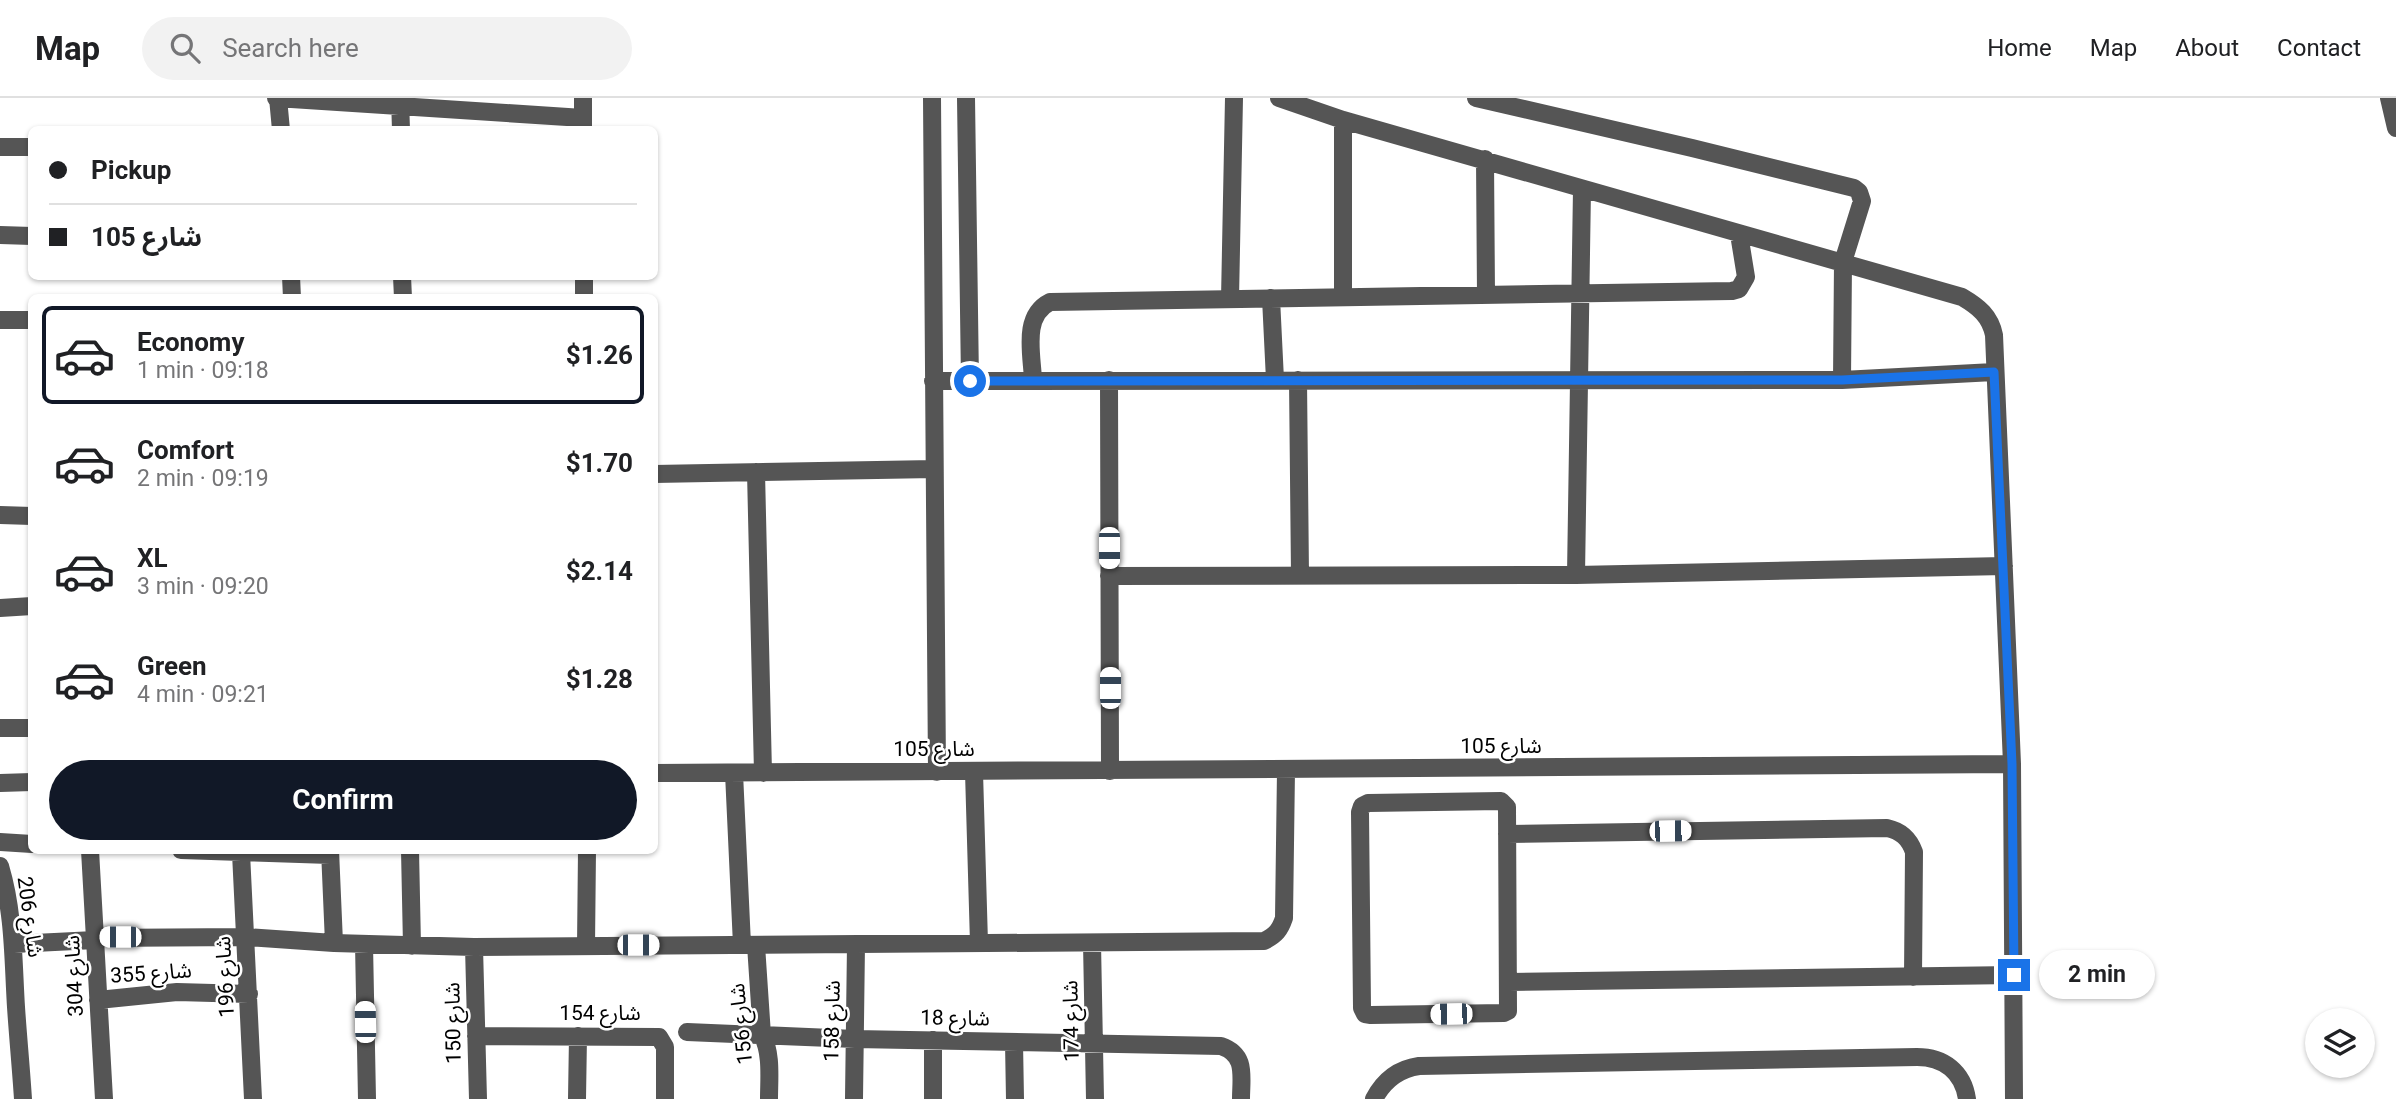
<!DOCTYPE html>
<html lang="en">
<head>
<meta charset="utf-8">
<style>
  body { margin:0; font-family:Roboto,"Noto Sans Arabic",sans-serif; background:#f2f2f2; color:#202124; height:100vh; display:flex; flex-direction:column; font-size:26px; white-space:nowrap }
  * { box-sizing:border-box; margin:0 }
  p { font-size:23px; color:#757577 }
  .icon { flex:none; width:38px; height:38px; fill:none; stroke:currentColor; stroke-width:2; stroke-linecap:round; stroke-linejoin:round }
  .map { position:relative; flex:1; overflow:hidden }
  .details { position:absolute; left:28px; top:196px; width:630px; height:560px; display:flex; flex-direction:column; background:#fff; border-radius:10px; box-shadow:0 2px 5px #0004 }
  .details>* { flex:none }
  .top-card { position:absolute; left:28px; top:28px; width:630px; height:154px; border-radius:10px; box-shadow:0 2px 5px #0004; display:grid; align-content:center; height:154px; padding:0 21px; background:#fff }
  .tools { position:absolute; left:2305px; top:910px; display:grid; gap:14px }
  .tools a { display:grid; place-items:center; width:70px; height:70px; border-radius:50%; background:#fff; box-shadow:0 2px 5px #0004; font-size:35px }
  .end { position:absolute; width:32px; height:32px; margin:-16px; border:9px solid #1a73e8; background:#fff; box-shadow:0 0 0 4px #fff }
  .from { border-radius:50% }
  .bubble { position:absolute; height:49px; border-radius:24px; background:#fff; box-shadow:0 2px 5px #0004; font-size:23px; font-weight:700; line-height:49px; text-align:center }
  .car { position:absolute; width:21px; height:42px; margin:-21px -10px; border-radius:9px; box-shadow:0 0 5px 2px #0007; background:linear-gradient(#fff 24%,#345 0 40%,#fff 0 76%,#345 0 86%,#fff 0) }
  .top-card b { display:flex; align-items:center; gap:24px; height:66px; font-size:26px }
  .top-card b+b { border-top:2px solid #e0e0e0 }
  .top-card i { width:18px; height:18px; background:#202124 }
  ul { padding:12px 0 0; list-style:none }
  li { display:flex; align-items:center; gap:21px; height:98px; margin:0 14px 10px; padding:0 7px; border:4px solid transparent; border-radius:10px }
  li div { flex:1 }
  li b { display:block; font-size:26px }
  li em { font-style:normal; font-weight:700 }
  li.active { border-color:#111827 }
  li>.icon { width:63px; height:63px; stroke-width:1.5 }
  .action { display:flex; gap:14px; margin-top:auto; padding:14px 21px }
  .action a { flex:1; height:80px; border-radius:42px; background:#111827; color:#fff; font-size:28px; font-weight:700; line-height:80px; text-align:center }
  header { display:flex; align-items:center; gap:42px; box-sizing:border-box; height:98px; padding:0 35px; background:#fff; border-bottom:2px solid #e0e0e0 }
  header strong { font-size:33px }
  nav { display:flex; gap:38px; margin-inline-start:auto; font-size:24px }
  .search { width:490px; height:63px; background:#f2f2f2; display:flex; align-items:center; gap:18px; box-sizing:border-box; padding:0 24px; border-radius:38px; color:#757577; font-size:26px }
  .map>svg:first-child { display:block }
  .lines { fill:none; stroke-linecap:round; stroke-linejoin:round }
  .minor { stroke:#555; stroke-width:18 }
  .route { stroke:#1a73e8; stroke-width:9 }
  .labels { text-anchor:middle; stroke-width:5; stroke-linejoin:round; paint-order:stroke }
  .street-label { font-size:21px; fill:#000; stroke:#fff }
</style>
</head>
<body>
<header>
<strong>Map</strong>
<div class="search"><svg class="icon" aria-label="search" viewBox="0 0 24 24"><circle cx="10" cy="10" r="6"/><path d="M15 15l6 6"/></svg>Search here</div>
<nav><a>Home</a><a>Map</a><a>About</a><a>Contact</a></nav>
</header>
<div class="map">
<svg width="2396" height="1001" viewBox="0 0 2396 1001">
  <rect width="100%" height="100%" fill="#fff"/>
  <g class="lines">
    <!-- minor -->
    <path class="minor" d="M276,0L583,20
      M278,0L281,32
      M400,0L401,32
      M583,0V32
      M932,0L937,674
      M966,0L970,283
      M1279,0L1343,22L1962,199C1979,209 1990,218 1994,237L2012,666
      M1476,0L1692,50L1854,90L1859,94L1862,103L1843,164L1842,282
      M2389,0L2396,30
      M1343,22V199
      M0,49H32
      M1485,61L1486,197
      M0,137L32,138
      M291,178L292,200
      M402,178L403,200
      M584,178V200
      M1271,200L1275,282
      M1230,201L1234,0
      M0,222H32
      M1033,282C1032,256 1022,218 1050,204L1732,193L1739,191L1746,179L1739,136
      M1109,282L1110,673
      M1298,282L1300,477
      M933,283L1842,282L1994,274
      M756,374L763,675
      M654,376L934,371
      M0,417L32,418
      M1576,477L1582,91
      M1109,478L1576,477L2004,468
      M0,510L32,508
      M0,630H32
      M974,674L979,845
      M654,675L2012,666L2014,1001
      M734,675L742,847
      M0,685L32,684
      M1501,703L1507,709L1508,913L1504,915L1371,917L1365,916L1362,910L1360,714L1362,708L1368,705Z
      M1507,736L1887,730C1901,733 1909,740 1914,754L1913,879
      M0,744L32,746
      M90,752L104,1001
      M181,752L330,757
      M330,752L334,845
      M410,752L412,848
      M241,755L253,1001
      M0,768C14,815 13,861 16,909C18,939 21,970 23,1001
      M95,840L246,839L334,845L474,849L1264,843C1276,837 1280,832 1284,820L1286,672
      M1092,845L1095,1001
      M14,846L95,842
      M364,846L367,1001
      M756,847L762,937C772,955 769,981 769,1001
      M586,848L587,752
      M474,849L478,1001
      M1509,884L2014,877
      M98,902L177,894L249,896
      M687,934L855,941L1221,948C1247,957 1241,978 1241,1001
      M476,938L659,939L665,949V1001
      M1014,944L1015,1001
      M577,1001L578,938
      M854,1001L856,846
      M933,1001V942
      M1374,1001C1384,982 1398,971 1419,968L1917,959C1944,959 1963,974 1967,1001"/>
  </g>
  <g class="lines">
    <!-- route -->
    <path class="route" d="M970,283L1842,282L1994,274L2012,666L2014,877"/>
  </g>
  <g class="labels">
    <!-- street labels -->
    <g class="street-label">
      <text x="1501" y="655">شارع 105</text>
      <text x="934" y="658">شارع 105</text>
      <text transform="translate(30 819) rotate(82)" y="7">شارع 206</text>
      <text transform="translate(151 875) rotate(-4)" y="7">شارع 355</text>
      <text transform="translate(74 878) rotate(-93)" y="7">شارع 304</text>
      <text transform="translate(225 879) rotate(-93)" y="7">شارع 196</text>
      <text x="600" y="922">شارع 154</text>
      <text transform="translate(955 920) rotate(1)" y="7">شارع 18</text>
      <text transform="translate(832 923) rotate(-89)" y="7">شارع 158</text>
      <text transform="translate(1071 923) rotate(-91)" y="7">شارع 174</text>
      <text transform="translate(453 925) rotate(-91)" y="7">شارع 150</text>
      <text transform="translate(741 926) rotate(-96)" y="7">شارع 156</text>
    </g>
  </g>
</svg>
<div class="tools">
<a><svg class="icon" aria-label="layers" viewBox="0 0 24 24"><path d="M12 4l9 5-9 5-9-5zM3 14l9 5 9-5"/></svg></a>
</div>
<i class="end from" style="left:970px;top:283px"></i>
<i class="end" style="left:2014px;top:877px"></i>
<div class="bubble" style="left:2039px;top:852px;width:116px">2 min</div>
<i class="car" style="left:1109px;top:450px;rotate:180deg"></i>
<i class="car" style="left:1110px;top:590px;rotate:0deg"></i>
<i class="car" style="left:1670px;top:733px;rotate:89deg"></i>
<i class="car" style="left:120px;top:839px;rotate:270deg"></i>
<i class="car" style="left:638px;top:847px;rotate:90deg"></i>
<i class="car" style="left:1451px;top:916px;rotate:269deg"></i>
<i class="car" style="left:365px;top:924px;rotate:359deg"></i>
<div class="top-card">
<b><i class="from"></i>Pickup</b>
<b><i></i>شارع 105</b>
</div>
<section class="details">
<ul>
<li class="active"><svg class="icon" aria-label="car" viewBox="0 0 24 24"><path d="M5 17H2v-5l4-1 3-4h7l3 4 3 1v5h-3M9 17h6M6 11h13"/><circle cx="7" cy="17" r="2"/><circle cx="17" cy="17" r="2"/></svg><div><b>Economy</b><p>1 min · 09:18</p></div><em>$1.26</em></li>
<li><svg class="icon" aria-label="car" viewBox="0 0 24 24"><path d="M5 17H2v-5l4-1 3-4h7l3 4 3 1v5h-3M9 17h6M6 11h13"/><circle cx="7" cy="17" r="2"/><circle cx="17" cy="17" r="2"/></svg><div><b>Comfort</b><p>2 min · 09:19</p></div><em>$1.70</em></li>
<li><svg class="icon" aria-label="car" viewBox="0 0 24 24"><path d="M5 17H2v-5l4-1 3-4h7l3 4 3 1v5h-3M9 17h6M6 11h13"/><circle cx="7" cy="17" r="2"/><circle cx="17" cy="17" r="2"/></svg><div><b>XL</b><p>3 min · 09:20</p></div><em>$2.14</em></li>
<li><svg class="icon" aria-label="car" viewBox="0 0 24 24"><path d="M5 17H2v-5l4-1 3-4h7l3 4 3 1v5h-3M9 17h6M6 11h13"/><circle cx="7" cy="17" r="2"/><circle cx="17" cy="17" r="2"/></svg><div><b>Green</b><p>4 min · 09:21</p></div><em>$1.28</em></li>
</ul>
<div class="action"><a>Confirm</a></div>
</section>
</div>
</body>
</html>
